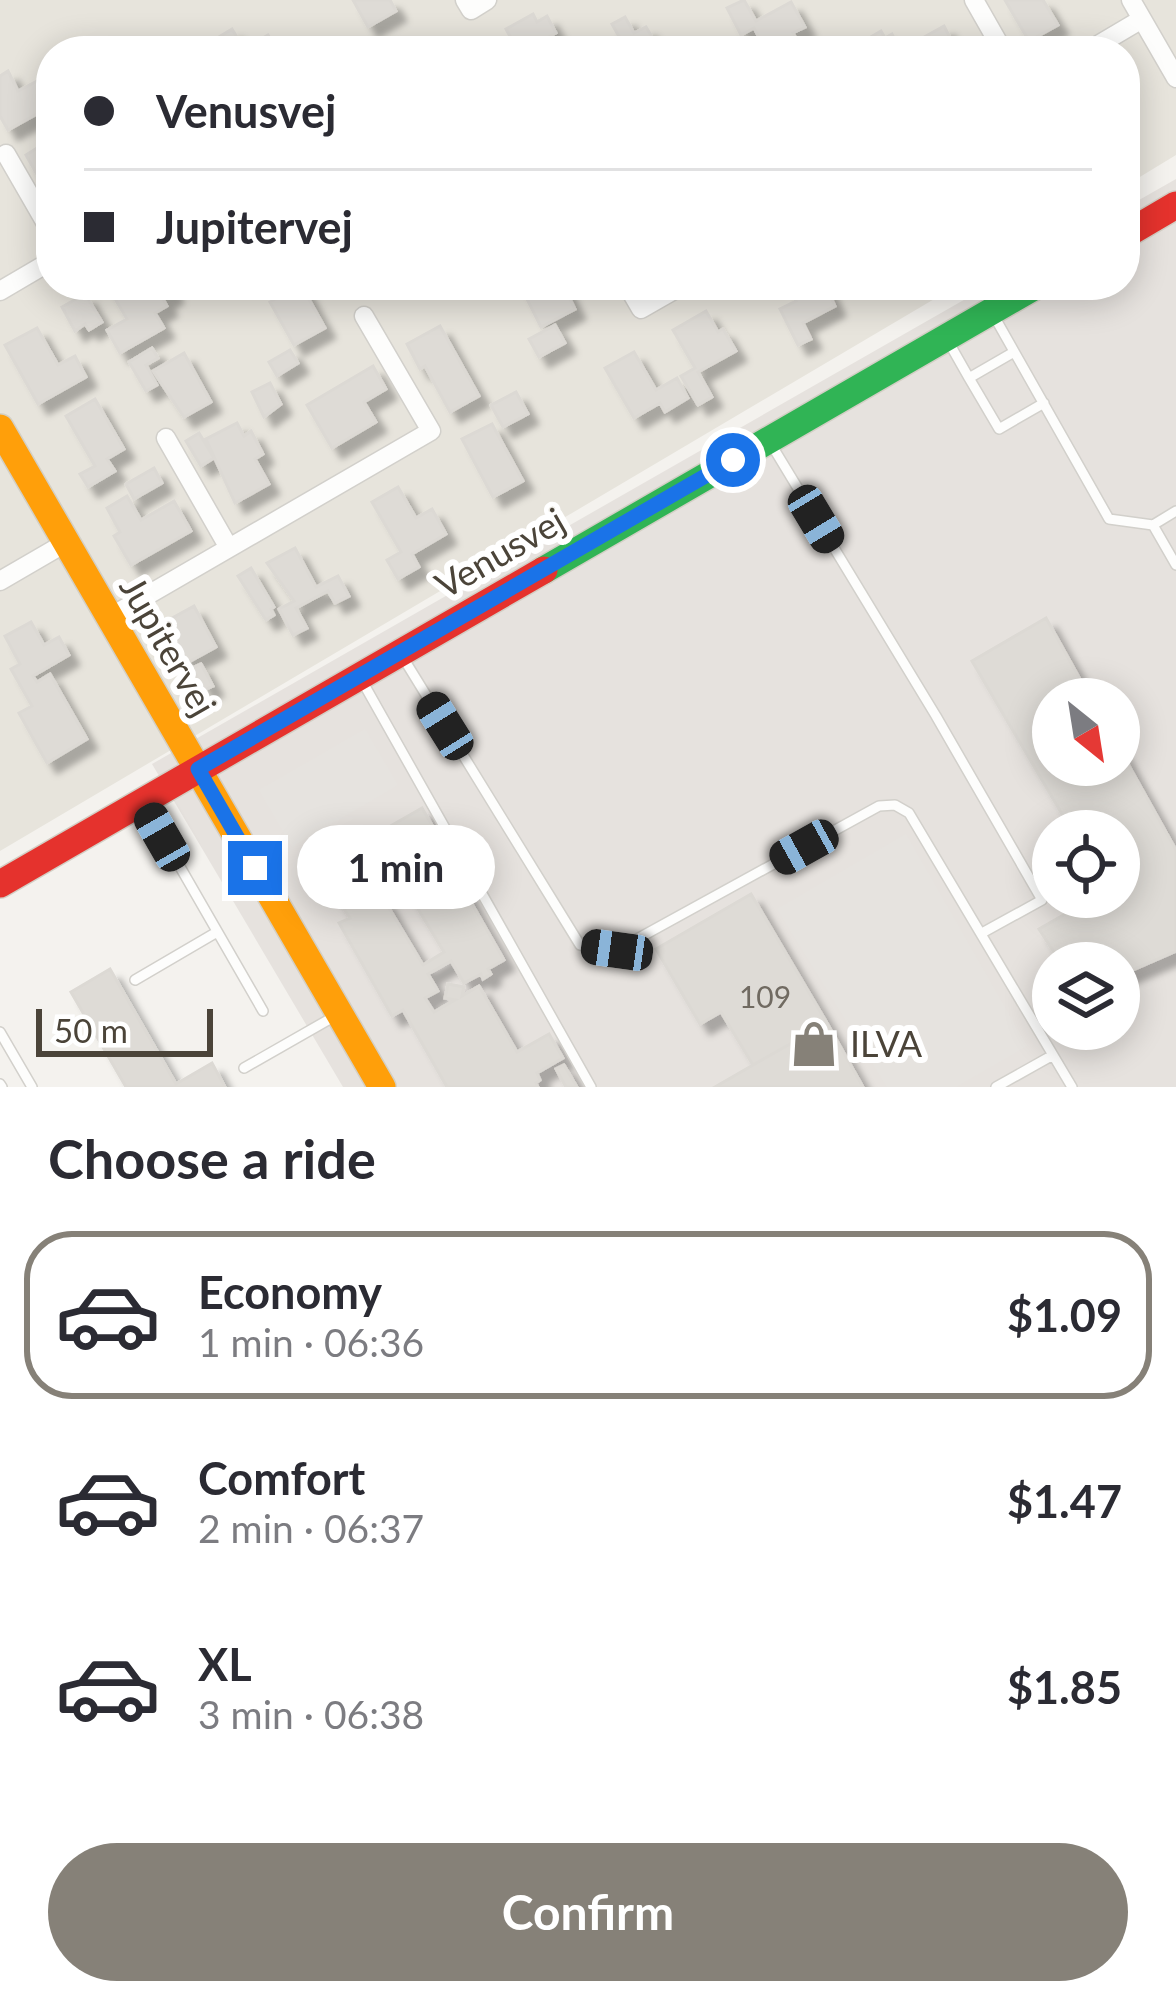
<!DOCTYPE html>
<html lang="en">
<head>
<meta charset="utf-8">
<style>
  body { margin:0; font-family:Lato,sans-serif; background:#f7f7f7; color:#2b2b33; height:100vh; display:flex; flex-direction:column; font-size:45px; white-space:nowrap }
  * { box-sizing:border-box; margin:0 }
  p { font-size:39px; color:#7c7c81 }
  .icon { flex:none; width:66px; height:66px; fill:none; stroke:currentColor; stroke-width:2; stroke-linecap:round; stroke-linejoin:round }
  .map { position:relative; height:1087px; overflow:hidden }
  .panel { display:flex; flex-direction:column; background:#fff; flex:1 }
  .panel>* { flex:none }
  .hud { position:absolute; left:36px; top:36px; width:1104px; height:264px; border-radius:48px; box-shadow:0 6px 30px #0003; display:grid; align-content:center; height:264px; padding:0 48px; background:#fff }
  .needle { width:78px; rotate:150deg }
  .controls { position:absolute; left:1032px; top:678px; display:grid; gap:24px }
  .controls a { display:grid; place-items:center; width:108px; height:108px; border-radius:50%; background:#fff; box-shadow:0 6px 30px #0003; font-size:60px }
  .scale { position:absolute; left:36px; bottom:30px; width:177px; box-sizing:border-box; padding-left:12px; border:6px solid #4b4439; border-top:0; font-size:33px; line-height:42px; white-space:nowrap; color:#4b4439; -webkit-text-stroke:9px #fff; paint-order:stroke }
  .end { position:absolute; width:54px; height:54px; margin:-27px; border:15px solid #1a73e8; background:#fff; box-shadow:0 0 0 6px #fff }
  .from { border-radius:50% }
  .bubble { position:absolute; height:84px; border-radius:42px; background:#fff; box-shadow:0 6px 30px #0003; font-size:39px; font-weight:700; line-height:84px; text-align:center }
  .car { position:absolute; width:36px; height:72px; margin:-36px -18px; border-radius:15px; box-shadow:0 0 9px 3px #0007; background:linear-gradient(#222 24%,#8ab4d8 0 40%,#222 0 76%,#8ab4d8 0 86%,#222 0) }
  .hud b { display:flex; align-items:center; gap:42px; height:114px; font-size:45px }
  .hud b+b { border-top:3px solid #e1e1e2 }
  .hud i { width:30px; height:30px; background:#2b2b33 }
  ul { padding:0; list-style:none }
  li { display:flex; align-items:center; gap:36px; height:168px; margin:0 24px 18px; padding:0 24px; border:6px solid transparent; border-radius:48px }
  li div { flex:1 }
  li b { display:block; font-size:45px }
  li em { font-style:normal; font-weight:700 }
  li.active { border-color:#868178 }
  li>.icon { width:108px; height:108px; stroke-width:1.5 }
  h2 { padding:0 48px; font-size:54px; line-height:144px }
  .primary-button { display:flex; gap:24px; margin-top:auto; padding:24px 48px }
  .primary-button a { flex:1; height:138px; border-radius:72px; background:#868178; color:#fff; font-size:48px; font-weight:700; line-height:138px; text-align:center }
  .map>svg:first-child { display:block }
  .residential { fill:#e7e4dc }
  .industrial { fill:#e6e2de; fill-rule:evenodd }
  .parking { fill:#e6e3df }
  .building { fill:#dedbd6; stroke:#dcd9d4; stroke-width:3; fill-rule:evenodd; filter:url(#shadow) }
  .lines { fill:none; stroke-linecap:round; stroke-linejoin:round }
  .lane-casing { stroke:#d2d0cb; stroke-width:12 }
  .street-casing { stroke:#d2d0cb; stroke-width:21 }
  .fast-casing { stroke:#d3cfc5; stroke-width:30 }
  .slow-casing { stroke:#d3cfc5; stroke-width:30 }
  .jam-casing { stroke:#d3cfc5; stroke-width:30 }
  .lane { stroke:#fdfdfc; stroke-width:9 }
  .street { stroke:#fdfdfc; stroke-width:18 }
  .fast { stroke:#30b455; stroke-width:27 }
  .slow { stroke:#ff9f0a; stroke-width:27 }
  .jam { stroke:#e5322d; stroke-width:27 }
  .route { stroke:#1a73e8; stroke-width:15 }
  .labels { text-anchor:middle; stroke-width:12; stroke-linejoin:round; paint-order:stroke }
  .number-label { font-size:30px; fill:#706a61 }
  .street-label { font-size:36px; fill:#4b4439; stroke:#fff }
  .poi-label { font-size:36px; fill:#4b4439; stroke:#fff; text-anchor:start }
</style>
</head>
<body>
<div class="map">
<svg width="1176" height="1087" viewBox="0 0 1176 1087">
  <defs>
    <filter id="shadow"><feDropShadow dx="10" dy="10" stdDeviation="3" flood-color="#0004"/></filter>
  </defs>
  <rect width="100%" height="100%" fill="#f4f2ee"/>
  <!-- residential -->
  <path class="residential" d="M0,0H1176V155L1125,186V51H51V285H958L0,851Z"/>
  <!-- industrial -->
  <path class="industrial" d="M1176,179V1087H343L152,764L990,285H1125V208ZM1053,699H1119V765H1053ZM1053,831H1119V897H1053ZM1053,963H1119V1029H1053Z"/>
  <!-- parking -->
  <path class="parking" d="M365,729L398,785L292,847L259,790Z
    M906,834L1027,1046L956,1087H887L777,909Z"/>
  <!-- building -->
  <path class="building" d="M353,0H390L396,11L368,27Z
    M744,0L756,21L791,2L805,27L793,33L803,51H766L754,28L741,35L727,8Z
    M1005,0H1043L1058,25L1029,41Z
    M533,14L537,22L547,16L556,33L547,38L555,51H518L506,29Z
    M625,17L634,33L646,27L652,37L627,51L612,24Z
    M944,26L955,47L947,51H911L908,46Z
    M232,29L244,49L268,35L278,51H224L219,37Z
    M881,31L885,38L892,34L900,50L905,47L907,51H878L874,45L866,50L862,42Z
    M8,71L18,91L41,79L51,98V106L8,130L0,116V76Z
    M37,148L50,171L39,178L26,155Z
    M107,285H169L173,293L163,299L167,306L155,313L164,328L120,353L107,330L127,319Z
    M301,285L325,328L294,345L270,302Z
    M520,285H563L575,309L541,327Z
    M787,285H825L835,306L803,323L811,339L798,345L780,309L796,301Z
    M85,294L102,322L89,330L85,324L75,331L62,307Z
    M706,311L718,332L723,329L736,351L698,372L712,397L698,405L681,376L695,368L673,330Z
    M555,325L565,343L539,357L529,339Z
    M440,326L479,396L450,412L425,366L420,369L407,344Z
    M37,328L58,365L75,356L86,377L38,404L5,345Z
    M152,348L158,358L146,365L157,385L146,391L129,362Z
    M290,350L298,363L277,376L269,362Z
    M634,352L656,390L677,378L688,398L665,412L660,403L634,418L605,368Z
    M184,353L211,402L184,417L153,371Z
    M373,366L386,389L364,402L376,422L332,448L307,405Z
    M270,383L281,404L264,417L252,392Z
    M516,392L528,414L503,427L491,405Z
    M95,399L124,449L107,459L115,471L88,487L80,474L95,466L66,416Z
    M237,423L244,436L251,431L263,454L255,459L269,484L235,503L206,439Z
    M492,424L523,481L493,497L462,439Z
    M199,433L214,458L201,466L186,441Z
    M154,468L162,483L134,499L126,484Z
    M398,487L416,518L432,509L446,534L412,554L419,567L398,579L387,560L401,552L372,502Z
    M127,496L141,520L174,501L191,531L131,565L114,536L120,532L107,508Z
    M295,548L316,587L338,576L349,596L335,603L328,591L296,608L307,628L293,635L279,609L294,601L267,563Z
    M251,568L274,607L271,609L274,615L266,620L238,576Z
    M194,606L216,647L185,664L163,623Z
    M1046,618L1091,699H1053V765H1119V748L1176,850V951L1128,972L1119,974V963H1061L1039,929L1095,897H1119V831H1072L972,661Z
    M31,622L44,645L59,637L69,655L33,676L37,682L50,674L87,739L47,763L19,713L32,706L11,669L20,664L5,636Z
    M201,664L213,686L204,690L192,668Z
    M422,808L443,844L428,852L440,873L451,867L504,960L488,969L491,974L483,979L481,974L464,983L451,961L428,974L438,991L425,998L434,1012L455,1000L445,998L448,984L464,987L462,996L479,986L517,1052L549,1034L563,1058L537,1073L540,1080L536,1083L538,1087H447L403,1010L392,1016L339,923L350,918L317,868ZM415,859L419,865L415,878L421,886L409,894L444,952L423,965L383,898L372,905L364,890Z
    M751,894L827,1023L753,1065L721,1012L700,1024L656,949Z
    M110,969L176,1084L212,1063L225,1087H126L71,992Z
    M827,1023L863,1087H715L753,1065Z
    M564,1065L577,1087H566L556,1069Z"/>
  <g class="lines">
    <defs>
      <path id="lane" d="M994,316L1109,519L1153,525
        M948,341L969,378
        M1014,352L969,378L999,429L1044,403
        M771,444L936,716L1042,900L982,933
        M1176,511L1153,525L1176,565
        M402,656L580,945L617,950L879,806L895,805L909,813L1072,1087
        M361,679L591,1087
        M145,806L263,1011
        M135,980L217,932
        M0,1032L32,1087
        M244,1068L335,1016
        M0,1084L2,1087
        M996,1087L1053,1055"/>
      <path id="street" d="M465,0L471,10L487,0
        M974,0L1003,51
        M1131,0L1176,78
        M1088,51L1142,19
        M6,154L51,232
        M627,285L641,309L683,285
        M0,291L51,261
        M166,438L229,548
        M0,581L67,542
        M110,617L431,431L364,316"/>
      <path id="fast" d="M544,570L1037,285"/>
      <path id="slow" d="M0,428L382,1087"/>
      <path id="jam" d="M1125,235L1176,205
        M0,884L544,570"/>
    </defs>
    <!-- lane casing -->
    <use href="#lane" class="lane-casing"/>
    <!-- street casing -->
    <use href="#street" class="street-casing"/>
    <!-- fast casing -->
    <use href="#fast" class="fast-casing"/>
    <!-- slow casing -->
    <use href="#slow" class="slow-casing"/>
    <!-- jam casing -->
    <use href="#jam" class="jam-casing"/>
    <!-- lane -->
    <use href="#lane" class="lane"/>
    <!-- street -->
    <use href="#street" class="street"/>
    <!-- fast -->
    <use href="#fast" class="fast"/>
    <!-- slow -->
    <use href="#slow" class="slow"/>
    <!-- jam -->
    <use href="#jam" class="jam"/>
  </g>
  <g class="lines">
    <!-- route -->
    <path class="route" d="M255,868L198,769L733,460"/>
  </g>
  <!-- icons -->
  <defs>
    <symbol id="shop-bare" viewBox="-9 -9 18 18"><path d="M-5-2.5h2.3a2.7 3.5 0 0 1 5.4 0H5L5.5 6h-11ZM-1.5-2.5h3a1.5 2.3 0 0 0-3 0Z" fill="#868178" stroke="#fff" stroke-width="2.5" paint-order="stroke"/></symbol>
  </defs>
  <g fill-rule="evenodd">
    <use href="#shop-bare" x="781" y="1011" width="66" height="66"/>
  </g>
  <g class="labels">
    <!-- number labels -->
    <g class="number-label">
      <text x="765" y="1008">109</text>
    </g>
    <!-- street labels -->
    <g class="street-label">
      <text transform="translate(500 553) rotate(-30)" y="13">Venusvej</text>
      <text transform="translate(168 646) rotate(60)" y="13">Jupitervej</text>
    </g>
    <!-- poi labels -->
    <g class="poi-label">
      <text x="850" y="1057">ILVA</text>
    </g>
  </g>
</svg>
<div class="controls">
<a><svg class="needle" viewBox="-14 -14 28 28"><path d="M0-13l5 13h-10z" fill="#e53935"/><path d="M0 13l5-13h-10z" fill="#7c7c81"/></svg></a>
<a><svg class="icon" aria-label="locate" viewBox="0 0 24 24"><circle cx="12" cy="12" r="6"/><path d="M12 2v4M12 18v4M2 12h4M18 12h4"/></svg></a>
<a><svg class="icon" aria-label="layers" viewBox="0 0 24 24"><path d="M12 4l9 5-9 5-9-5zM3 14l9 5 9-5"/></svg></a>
</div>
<div class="scale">50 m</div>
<i class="end from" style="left:733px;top:460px"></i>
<i class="end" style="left:255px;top:868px"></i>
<div class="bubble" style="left:297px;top:825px;width:198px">1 min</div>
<i class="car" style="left:816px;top:519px;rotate:149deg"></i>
<i class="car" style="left:445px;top:726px;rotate:328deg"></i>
<i class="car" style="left:162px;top:837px;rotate:330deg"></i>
<i class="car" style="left:804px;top:847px;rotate:241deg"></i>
<i class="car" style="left:617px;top:950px;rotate:278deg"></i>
<div class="hud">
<b><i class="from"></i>Venusvej</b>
<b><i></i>Jupitervej</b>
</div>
</div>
<section class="panel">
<h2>Choose a ride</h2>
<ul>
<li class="active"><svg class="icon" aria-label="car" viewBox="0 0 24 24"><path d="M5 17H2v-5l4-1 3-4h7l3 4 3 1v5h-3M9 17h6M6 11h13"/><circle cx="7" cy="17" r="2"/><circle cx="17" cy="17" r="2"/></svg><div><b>Economy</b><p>1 min · 06:36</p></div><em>$1.09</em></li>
<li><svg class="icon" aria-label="car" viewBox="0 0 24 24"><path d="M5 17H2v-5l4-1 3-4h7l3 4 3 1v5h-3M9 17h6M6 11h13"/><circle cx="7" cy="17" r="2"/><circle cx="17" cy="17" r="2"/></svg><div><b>Comfort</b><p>2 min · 06:37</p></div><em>$1.47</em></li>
<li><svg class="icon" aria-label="car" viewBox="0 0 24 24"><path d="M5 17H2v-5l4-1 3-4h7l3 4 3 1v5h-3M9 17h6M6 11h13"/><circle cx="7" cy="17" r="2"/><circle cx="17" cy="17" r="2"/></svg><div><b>XL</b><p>3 min · 06:38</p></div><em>$1.85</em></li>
</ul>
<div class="primary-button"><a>Confirm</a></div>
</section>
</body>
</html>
